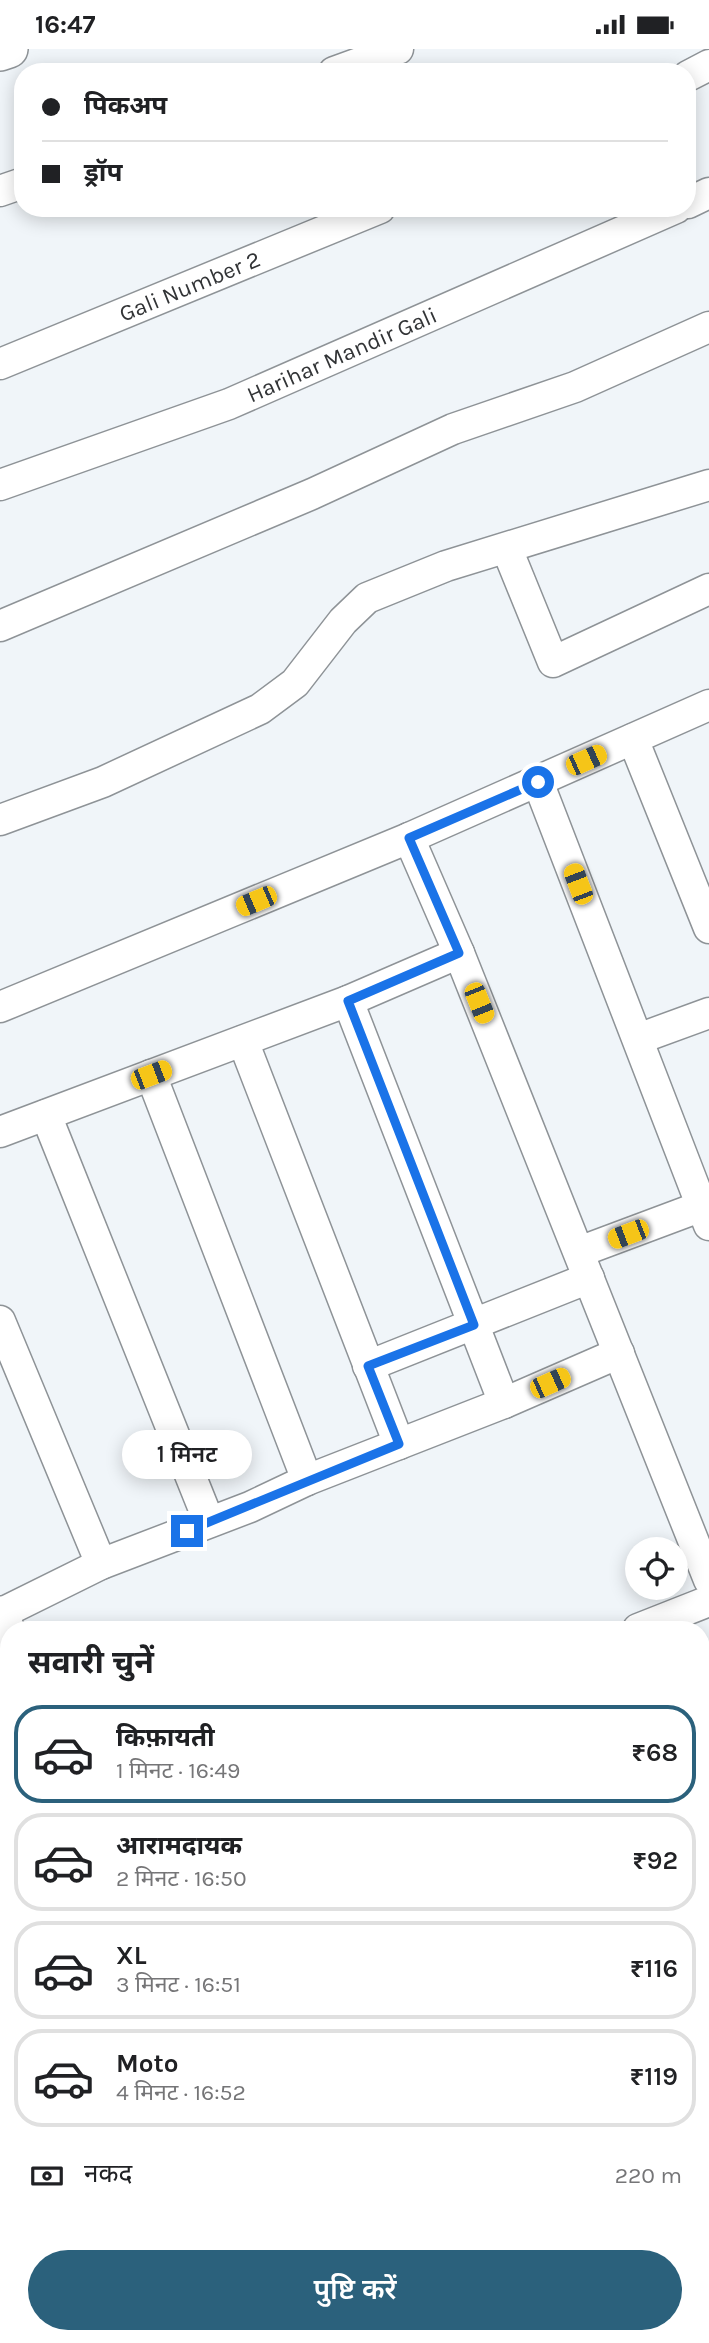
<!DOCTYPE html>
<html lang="hi">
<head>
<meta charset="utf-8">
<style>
  body { margin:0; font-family:Karla,"Noto Sans Devanagari",sans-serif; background:#f2f2f2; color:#202124; height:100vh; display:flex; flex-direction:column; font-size:26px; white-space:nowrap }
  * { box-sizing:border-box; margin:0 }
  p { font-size:23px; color:#757577 }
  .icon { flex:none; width:38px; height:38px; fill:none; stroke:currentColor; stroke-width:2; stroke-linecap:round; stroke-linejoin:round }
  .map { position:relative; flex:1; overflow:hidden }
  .panel { position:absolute; left:0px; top:1572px; width:710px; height:723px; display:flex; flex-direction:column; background:#fff; border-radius:28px 28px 0 0; box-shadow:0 4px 18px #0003 }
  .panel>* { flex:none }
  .top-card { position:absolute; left:14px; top:14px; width:682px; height:154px; border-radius:28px; box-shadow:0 4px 18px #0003; display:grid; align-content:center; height:154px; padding:0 28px; background:#fff }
  .buttons { position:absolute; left:625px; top:1488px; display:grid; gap:14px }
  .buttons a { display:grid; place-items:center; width:63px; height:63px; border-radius:50%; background:#fff; box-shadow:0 4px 18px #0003; font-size:35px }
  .end { position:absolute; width:32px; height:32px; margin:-16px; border:9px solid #1a73e8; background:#fff; box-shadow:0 0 0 4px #fff }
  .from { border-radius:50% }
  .bubble { position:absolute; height:49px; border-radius:24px; background:#fff; box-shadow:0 4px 18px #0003; font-size:23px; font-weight:600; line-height:49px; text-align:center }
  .car { position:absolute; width:21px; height:42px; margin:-21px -10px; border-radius:9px; box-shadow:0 0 5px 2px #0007; background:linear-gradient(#f5c518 24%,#345 0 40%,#f5c518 0 76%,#345 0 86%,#f5c518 0) }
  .top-card b { display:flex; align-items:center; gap:24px; height:66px; font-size:26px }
  .top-card b+b { border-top:2px solid #e0e0e0 }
  .top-card i { width:18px; height:18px; background:#202124 }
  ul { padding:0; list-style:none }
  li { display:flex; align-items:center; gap:21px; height:98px; margin:0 14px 10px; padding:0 14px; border:4px solid #e0e0e0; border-radius:28px }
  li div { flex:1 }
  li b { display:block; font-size:26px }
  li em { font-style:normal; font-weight:600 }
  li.current { border-color:#2b617c }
  li>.icon { width:63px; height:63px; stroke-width:1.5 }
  h2 { padding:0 28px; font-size:32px; line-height:84px }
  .pay { display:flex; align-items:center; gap:18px; height:77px; padding:0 28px; font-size:26px }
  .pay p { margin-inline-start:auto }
  .primary-button { display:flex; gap:14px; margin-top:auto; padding:14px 28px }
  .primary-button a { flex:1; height:80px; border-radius:42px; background:#2b617c; color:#fff; font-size:28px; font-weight:600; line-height:80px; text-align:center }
  .status { display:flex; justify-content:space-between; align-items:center; height:49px; padding:0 35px; background:#fff; direction:ltr }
  .status svg { height:19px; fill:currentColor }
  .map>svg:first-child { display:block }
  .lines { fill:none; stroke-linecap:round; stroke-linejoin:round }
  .minor-casing { stroke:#8e9397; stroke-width:33 }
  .tertiary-casing { stroke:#8e9397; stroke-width:40 }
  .minor { stroke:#fff; stroke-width:30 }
  .tertiary { stroke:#fff; stroke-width:37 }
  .route { stroke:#1a73e8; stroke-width:9 }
  .labels { text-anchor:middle; stroke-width:7; stroke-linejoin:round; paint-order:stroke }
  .street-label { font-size:23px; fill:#323436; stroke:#fff }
</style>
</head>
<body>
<div class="status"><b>16:47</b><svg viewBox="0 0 49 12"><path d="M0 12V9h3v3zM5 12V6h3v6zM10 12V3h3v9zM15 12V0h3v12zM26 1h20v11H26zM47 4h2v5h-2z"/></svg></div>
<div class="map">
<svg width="709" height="2294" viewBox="0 0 709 2294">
  <rect width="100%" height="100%" fill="#f0f5f9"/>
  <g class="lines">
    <defs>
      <g id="minor">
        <path d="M334,23L398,0"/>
        <path d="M688,27L709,16"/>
        <path d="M0,142L23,134"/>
        <path d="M688,154L709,144"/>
        <path id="s1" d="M0,315L380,159"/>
        <path id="s2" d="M0,436L229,355L676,159"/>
        <path d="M507,500L553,613L709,540"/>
        <path d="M0,577L312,445L453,380L575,338L709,278"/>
        <path d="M633,690L709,879"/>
        <path d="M538,733L709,1176"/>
        <path d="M0,771L103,733L260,660L295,634L343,572L367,549L446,517L709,436"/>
        <path d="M409,789L459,904L709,1531"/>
        <path d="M348,952L504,1354"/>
        <path d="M0,958L409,789L709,656"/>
        <path d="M638,990L709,964"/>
        <path d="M243,992L399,1395"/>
        <path d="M151,1026L307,1431"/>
        <path d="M46,1066L209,1473"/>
        <path d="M0,1083L348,952L459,904"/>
        <path d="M579,1203L702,1157"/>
        <path d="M0,1272L101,1515"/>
        <path d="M368,1317L589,1229"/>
        <path d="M0,1565L101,1515L250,1458L307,1431L504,1354L619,1304"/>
        <path d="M638,1580L709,1552"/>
        <path d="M702,1650L709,1647"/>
        <path d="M0,1708L9,1705"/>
        <path d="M702,1762L709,1759"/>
        <path d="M0,1876L9,1873"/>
        <path d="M702,1888L709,1886"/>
        <path d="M702,2028L709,2025"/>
        <path d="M702,2151L709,2148"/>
        <path d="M99,2286L102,2294"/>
        <path d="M13,2294L30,2286"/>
        <path d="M358,2294L378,2286"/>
        <path d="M699,2294L709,2290"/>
      </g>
      <path id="tertiary" d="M0,3L9,0
        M0,1566L9,1589
        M0,2033L9,2030"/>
    </defs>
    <!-- minor casing -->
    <use href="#minor" class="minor-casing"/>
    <!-- tertiary casing -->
    <use href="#tertiary" class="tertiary-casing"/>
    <!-- minor -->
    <use href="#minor" class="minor"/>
    <!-- tertiary -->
    <use href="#tertiary" class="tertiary"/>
  </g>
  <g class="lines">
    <!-- route -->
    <path class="route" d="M187,1482L399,1395L368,1317L474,1276L348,952L459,904L409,789L538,733"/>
  </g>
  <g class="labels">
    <!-- street labels -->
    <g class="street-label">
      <text dy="8" stroke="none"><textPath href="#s1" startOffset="205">Gali Number 2</textPath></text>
      <text dy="8" stroke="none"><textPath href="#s2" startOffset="366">Harihar Mandir Gali</textPath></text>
    </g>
  </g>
</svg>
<div class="buttons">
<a><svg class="icon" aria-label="locate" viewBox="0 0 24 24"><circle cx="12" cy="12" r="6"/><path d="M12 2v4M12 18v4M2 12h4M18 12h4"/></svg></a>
</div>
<i class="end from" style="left:538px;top:733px"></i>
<i class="end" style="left:187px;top:1482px"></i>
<div class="bubble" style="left:122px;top:1381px;width:130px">1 मिनट</div>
<i class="car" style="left:586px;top:711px;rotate:66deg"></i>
<i class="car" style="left:578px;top:835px;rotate:339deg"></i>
<i class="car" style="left:256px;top:852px;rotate:247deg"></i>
<i class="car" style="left:479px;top:954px;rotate:158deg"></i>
<i class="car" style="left:151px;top:1026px;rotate:69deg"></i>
<i class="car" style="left:628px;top:1185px;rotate:249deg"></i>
<i class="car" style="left:550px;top:1334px;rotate:66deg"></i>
<div class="top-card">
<b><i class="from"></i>पिकअप</b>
<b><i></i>ड्रॉप</b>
</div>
<section class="panel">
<h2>सवारी चुनें</h2>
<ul>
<li class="current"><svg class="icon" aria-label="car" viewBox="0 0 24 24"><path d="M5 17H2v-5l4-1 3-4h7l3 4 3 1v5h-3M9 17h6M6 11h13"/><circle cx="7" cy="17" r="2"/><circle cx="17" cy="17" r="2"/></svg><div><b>किफ़ायती</b><p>1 मिनट · 16:49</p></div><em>₹68</em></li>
<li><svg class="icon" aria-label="car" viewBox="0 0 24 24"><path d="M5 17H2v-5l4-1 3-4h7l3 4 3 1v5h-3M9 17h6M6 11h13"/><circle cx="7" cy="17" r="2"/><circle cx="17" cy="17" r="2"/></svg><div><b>आरामदायक</b><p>2 मिनट · 16:50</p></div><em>₹92</em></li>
<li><svg class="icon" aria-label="car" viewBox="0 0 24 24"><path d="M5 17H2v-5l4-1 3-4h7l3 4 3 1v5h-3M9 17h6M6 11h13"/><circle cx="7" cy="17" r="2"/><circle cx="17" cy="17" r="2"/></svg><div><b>XL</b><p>3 मिनट · 16:51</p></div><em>₹116</em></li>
<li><svg class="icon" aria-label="car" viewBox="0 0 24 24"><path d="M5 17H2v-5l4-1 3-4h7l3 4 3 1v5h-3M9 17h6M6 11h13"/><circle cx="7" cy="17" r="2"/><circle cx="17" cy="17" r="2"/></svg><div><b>Moto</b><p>4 मिनट · 16:52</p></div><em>₹119</em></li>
</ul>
<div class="pay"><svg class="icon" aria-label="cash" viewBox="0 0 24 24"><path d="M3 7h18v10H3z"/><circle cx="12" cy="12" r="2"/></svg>नकद<p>220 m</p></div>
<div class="primary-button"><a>पुष्टि करें</a></div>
</section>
</div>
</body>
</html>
